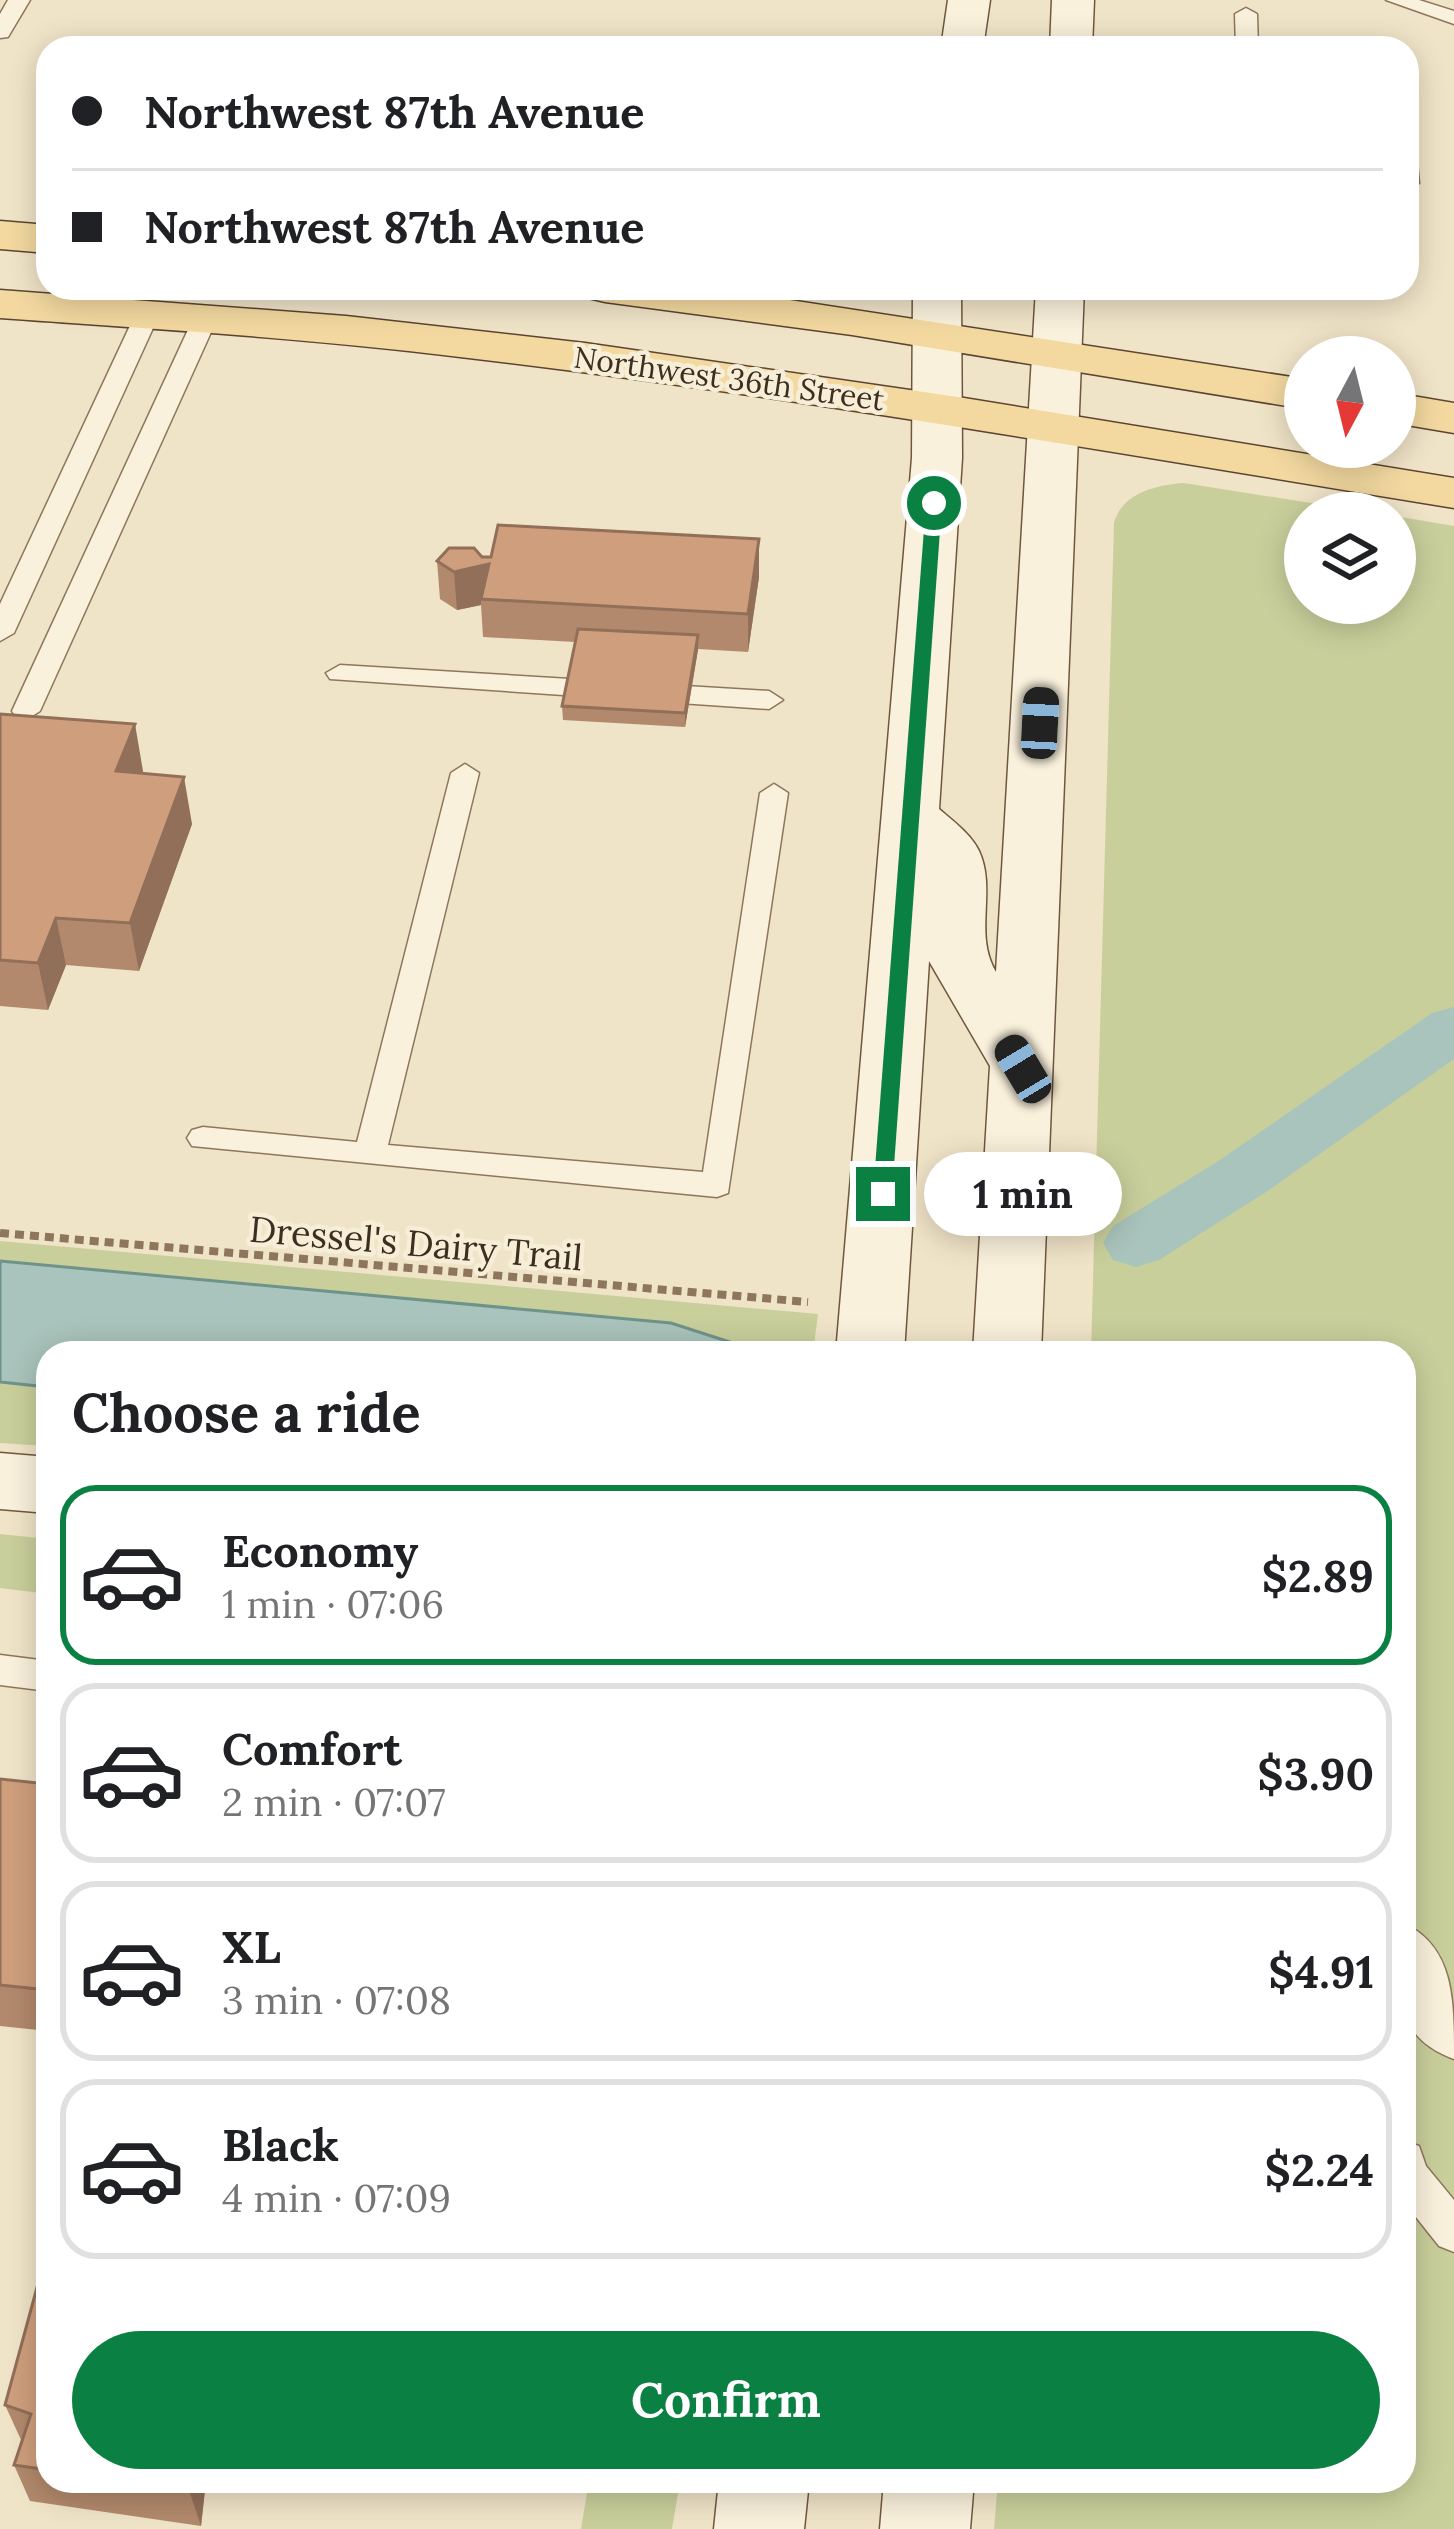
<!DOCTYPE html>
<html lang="en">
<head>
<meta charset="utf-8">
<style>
  body { margin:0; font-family:Lora,serif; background:#f2f2f2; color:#202124; height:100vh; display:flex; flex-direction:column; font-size:45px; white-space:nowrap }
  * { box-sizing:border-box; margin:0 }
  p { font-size:39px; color:#757577 }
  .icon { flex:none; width:66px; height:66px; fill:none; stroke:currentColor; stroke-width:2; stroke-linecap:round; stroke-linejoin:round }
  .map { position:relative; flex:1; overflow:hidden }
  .panel { position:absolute; left:36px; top:1341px; width:1380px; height:1152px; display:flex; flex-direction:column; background:#fff; border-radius:36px; box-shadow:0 6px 30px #0003 }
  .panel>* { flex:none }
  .hud { position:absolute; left:36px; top:36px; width:1383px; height:264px; border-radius:36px; box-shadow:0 6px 30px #0003; display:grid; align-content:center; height:264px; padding:0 36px; background:#fff }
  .needle { width:78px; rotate:187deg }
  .fabs { position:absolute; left:1284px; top:336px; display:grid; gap:24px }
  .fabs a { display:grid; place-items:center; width:132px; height:132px; border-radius:50%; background:#fff; box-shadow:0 6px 30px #0003; font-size:60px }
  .end { position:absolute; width:54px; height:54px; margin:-27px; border:15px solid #0b8043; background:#fff; box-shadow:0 0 0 6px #fff }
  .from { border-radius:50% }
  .bubble { position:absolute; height:84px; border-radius:42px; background:#fff; box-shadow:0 6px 30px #0003; font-size:39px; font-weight:700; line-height:84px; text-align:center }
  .car { position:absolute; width:36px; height:72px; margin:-36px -18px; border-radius:15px; box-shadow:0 0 9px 3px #0007; background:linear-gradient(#222 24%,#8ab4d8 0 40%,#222 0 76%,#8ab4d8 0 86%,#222 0) }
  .hud b { display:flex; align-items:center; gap:42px; height:114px; font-size:45px }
  .hud b+b { border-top:3px solid #e0e0e0 }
  .hud i { width:30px; height:30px; background:#202124 }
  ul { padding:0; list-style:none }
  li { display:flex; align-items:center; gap:36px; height:180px; margin:0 24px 18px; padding:0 12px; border:6px solid #e0e0e0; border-radius:36px }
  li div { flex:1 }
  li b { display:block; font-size:45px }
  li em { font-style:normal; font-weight:700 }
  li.on { border-color:#0b8043 }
  li>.icon { width:108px; height:108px; stroke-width:1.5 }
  h2 { padding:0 36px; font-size:54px; line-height:144px }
  .action { display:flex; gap:24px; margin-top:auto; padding:24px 36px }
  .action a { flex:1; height:138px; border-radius:72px; background:#0b8043; color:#fff; font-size:48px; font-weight:700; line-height:138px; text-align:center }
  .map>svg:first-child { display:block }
  .green { fill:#c9cf9b }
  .water { fill:#a9c4bc; stroke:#6f938a; stroke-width:3 }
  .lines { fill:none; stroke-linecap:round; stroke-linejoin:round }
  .canal { fill:#a9c4bc; fill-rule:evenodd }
  .lane-casing { stroke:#8d765c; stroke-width:3 }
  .street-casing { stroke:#8d765c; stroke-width:3 }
  .secondary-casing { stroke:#6f573f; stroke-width:3 }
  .primary-casing { stroke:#5b4430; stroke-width:3 }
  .path { stroke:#8d765c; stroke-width:8; stroke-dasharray:9 6; stroke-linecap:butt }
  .lane { fill:#faf1dc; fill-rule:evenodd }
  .street { fill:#faf1dc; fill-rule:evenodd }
  .secondary { fill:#faf1dc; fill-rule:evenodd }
  .primary { fill:#f3d9a0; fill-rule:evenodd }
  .wall { fill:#b2896c }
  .shaded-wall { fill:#916f58 }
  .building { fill:#cf9f7d; stroke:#916f58; stroke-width:3 }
  .route { fill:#0b8043 }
  .labels { text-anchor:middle; stroke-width:9; stroke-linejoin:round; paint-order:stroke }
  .far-street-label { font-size:30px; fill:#3d2e20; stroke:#f7eed8 }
  .street-label { font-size:36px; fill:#3d2e20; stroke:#f7eed8 }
</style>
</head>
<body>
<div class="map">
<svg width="1454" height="2529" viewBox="0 0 1454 2529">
  <rect width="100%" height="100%" fill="#f0e4c8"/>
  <!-- green -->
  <path class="green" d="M1184,483L1374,513H1305V603H1395V516L1454,526V2529H994L998,2481H1404V1353H1091L1114,523C1122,493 1156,485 1184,483Z
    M0,1241L818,1314L813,1353H764L671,1323L0,1261Z
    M0,1382L48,1387V1446L0,1443Z
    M0,1534L48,1539V1594L0,1588Z
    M589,2481H680L672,2529H581Z"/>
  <!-- water -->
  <path class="water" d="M0,1261L671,1323L764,1353H48V1387L0,1382Z"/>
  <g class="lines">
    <!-- canal -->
    <path class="canal" d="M1454,1007V1059L1266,1192L1159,1260L1136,1267L1113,1260L1103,1243L1113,1226L1220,1160L1432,1013Z"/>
    <defs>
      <path id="lane" d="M8,0H30L8,37L0,38V14Z
        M1386,0H1419L1454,11V24Z
        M1246,8L1257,14L1258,48H1236L1235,14Z
        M147,308L159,315L14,633L0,641V604L135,315Z
        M205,312L217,319L40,711L26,720L16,717L12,711L193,319Z
        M340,665L769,691L783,700L769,709L330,679L326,673Z
        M465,764L479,773L388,1145L703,1172L760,793L774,784L788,793L728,1193L717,1197L192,1146L187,1138L192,1130L203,1127L357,1142L451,773Z
        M0,1655L48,1661V1691L0,1685Z
        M1404,2141L1419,2146L1426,2166L1454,2200V2252L1439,2246L1404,2202Z"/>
      <path id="street" d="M1404,1923C1454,1948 1454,1998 1454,2059C1386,2034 1404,1985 1404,1923Z"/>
      <path id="secondary" d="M948,0H990L983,48H941Z
        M1052,0H1094L1092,48H1050Z
        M913,288H961L962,458L939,809C953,821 971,834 979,851C997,890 973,934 996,972L1036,288H1084L1041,1353H973L990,1066L929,961L904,1353H836L912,458Z
        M0,1453L48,1457V1513L0,1509Z
        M719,2481H809L804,2529H714Z
        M884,2481H974L970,2529H880Z"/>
      <path id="primary" d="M0,221L48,225V253L0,249Z
        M581,288H712L1305,379V409L852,335L605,302L588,298Z
        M0,290L346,316L585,343L958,397L1454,478V508C1123,454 793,396 460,357C307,338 154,329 0,318Z
        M1395,393L1454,403V433L1395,423Z"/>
    </defs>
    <!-- lane casing -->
    <use href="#lane" class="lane-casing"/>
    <!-- street casing -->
    <use href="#street" class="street-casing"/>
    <!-- secondary casing -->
    <use href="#secondary" class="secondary-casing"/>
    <!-- primary casing -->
    <use href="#primary" class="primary-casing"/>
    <!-- path -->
    <path class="path" d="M0,1233L808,1302"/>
    <!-- lane -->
    <use href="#lane" class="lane"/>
    <!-- street -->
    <use href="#street" class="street"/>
    <!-- secondary -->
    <use href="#secondary" class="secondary"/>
    <!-- primary -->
    <use href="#primary" class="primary"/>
  </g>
  <!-- wall -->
  <path class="wall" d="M759,539V577L748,652L698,649L685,727L563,720L562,706L575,642L483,637L481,605L457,610L440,599L437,561Z
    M0,714L143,771L142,774L192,824L139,971L66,965L48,1010L0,1006Z
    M0,1779L48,1784V2031L0,2026Z
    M48,2247V2481H206L201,2526L30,2501L14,2465L22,2442L5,2405Z"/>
  <!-- shaded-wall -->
  <path class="shaded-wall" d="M1419,183L1411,228L1407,230V189Z
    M759,539V577L748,652V614Z
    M489,564L481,599V605L457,610L454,572Z
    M698,635V650L685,727V713Z
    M135,724L143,771L125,819L116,771Z
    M184,777L192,824L139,971L130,923Z
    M56,918L66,965L48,1010L38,963Z
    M190,2481H206L201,2526L189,2490Z"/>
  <!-- building -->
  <path class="building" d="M1407,58L1419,183L1407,189Z
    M498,525L759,539L748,614L481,599L489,564L454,572L437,561L449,548H474L482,557H491Z
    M578,629L698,635L685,713L562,706Z
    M0,714L135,724L116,771L184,777L130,923L56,918L38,963L0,960Z
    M0,1779L48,1784V1990L0,1985Z
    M48,2247V2470L14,2465L31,2414L5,2405Z
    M125,2481H190L189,2490Z"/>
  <!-- route -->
  <path class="route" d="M934,498L942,503L892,1194L883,1201L873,1194L926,503Z"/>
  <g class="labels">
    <!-- far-street labels -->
    <g class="far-street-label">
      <text transform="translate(729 379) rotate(8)" y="10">Northwest 36th Street</text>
    </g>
    <!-- street labels -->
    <g class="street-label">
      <text transform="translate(416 1243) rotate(5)" y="13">Dressel's Dairy Trail</text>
    </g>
  </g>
</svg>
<div class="fabs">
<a><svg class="needle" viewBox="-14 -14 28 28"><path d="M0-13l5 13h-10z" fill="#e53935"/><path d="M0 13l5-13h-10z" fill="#757577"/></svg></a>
<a><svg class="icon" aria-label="layers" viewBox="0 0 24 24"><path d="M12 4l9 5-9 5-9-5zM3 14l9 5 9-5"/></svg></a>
</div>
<i class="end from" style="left:934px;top:503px"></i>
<i class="end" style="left:883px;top:1194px"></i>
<div class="bubble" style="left:924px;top:1152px;width:198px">1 min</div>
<i class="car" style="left:1040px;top:723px;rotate:3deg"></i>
<i class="car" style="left:1023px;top:1069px;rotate:329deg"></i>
<div class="hud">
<b><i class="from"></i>Northwest 87th Avenue</b>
<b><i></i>Northwest 87th Avenue</b>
</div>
<section class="panel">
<h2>Choose a ride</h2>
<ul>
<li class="on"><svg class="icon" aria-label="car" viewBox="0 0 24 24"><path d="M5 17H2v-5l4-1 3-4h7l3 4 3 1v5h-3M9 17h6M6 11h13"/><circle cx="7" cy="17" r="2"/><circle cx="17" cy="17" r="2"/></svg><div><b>Economy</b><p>1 min · 07:06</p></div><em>$2.89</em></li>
<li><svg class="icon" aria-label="car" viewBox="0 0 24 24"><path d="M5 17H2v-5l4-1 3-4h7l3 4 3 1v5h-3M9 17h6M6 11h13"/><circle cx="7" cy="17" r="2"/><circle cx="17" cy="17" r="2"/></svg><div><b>Comfort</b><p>2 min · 07:07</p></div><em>$3.90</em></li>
<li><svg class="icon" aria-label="car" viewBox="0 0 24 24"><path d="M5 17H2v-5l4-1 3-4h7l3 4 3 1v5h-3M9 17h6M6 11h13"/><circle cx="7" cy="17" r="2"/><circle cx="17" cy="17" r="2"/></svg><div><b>XL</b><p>3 min · 07:08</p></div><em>$4.91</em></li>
<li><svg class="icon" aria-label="car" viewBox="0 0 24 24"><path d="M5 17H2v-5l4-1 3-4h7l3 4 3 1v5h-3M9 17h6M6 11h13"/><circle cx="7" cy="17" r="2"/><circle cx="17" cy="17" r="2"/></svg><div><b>Black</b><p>4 min · 07:09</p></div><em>$2.24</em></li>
</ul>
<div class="action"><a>Confirm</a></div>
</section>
</div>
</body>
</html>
